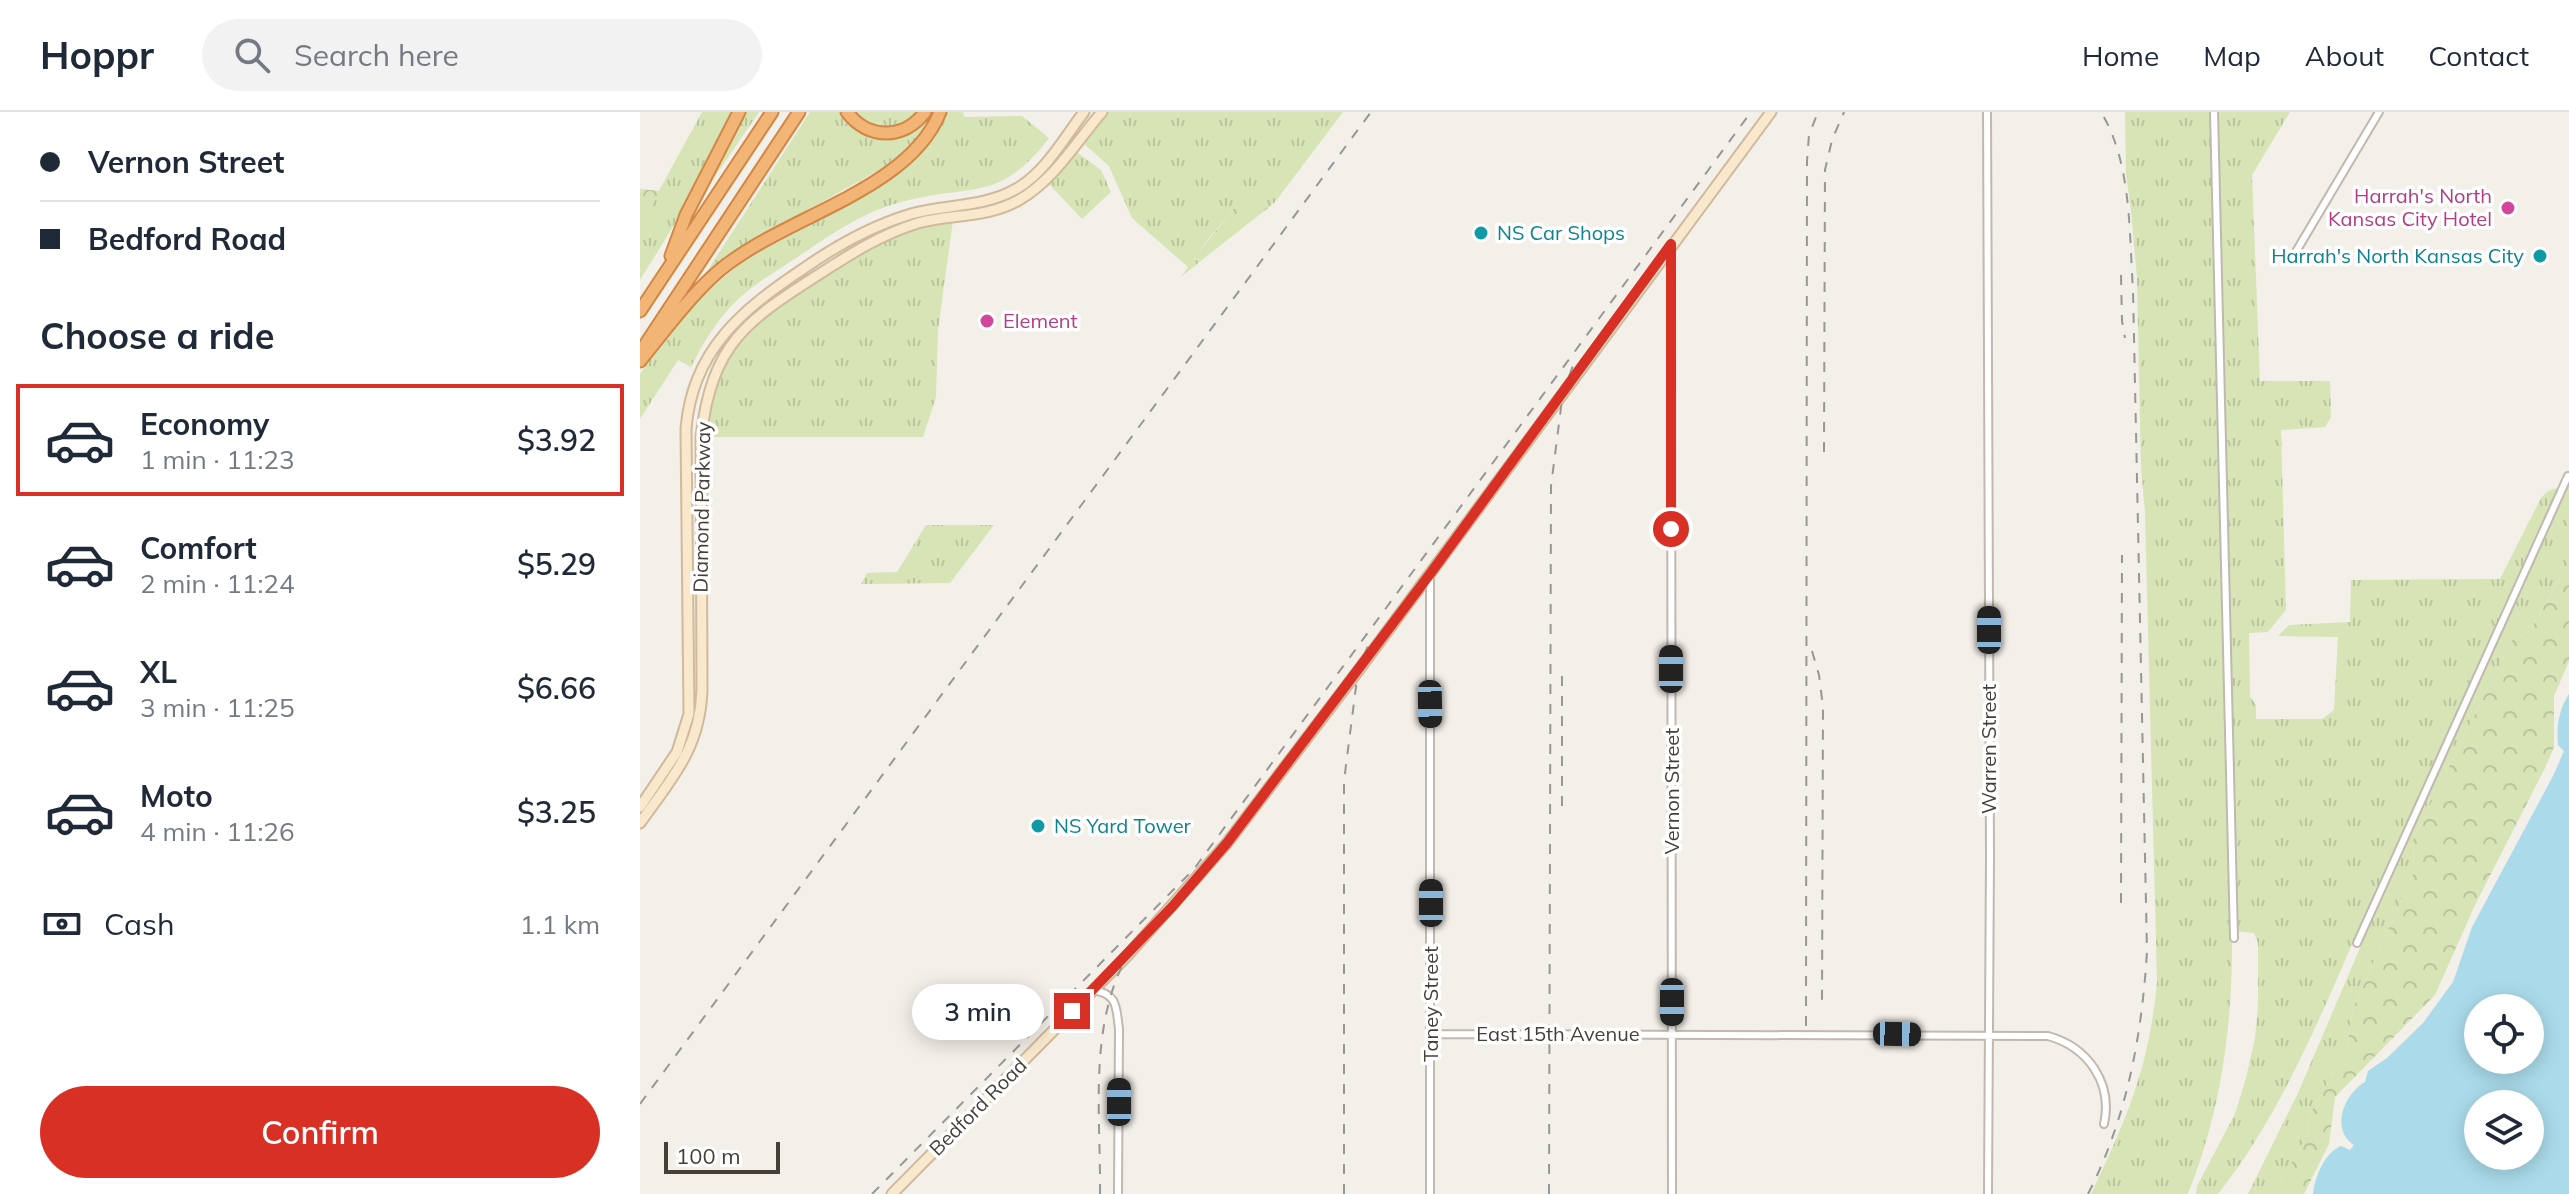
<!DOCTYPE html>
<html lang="en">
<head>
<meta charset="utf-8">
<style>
  body { margin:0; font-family:Mulish,sans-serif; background:#f2f2f3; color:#1f2937; height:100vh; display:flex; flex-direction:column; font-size:30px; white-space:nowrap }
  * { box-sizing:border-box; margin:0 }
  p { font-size:26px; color:#747a83 }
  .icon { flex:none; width:44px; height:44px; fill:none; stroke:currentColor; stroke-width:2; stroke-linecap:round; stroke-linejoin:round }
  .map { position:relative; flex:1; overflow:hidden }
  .drawer { display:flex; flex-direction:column; background:#fff; width:640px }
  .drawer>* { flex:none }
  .guide { display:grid; align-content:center; height:176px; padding:0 40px; background:#fff }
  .tools { position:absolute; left:1824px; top:882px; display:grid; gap:16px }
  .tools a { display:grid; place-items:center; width:80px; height:80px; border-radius:50%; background:#fff; box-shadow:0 4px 20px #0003; font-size:40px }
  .scale { position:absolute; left:24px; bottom:20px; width:116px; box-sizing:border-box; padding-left:8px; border:4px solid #463f38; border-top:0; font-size:22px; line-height:28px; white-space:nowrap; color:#463f38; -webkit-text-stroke:6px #fff; paint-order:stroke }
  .end { position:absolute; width:36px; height:36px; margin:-18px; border:10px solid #d93025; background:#fff; box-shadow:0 0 0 4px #fff }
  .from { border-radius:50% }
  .bubble { position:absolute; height:56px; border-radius:28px; background:#fff; box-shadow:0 4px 20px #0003; font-size:26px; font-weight:600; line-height:56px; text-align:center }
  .car { position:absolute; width:24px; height:48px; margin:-24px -12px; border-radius:10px; box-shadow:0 0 6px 2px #0007; background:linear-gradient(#222 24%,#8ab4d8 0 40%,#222 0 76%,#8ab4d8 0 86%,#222 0) }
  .guide b { display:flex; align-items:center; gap:28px; height:76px; font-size:30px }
  .guide b+b { border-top:2px solid #e0e1e3 }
  .guide i { width:20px; height:20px; background:#1f2937 }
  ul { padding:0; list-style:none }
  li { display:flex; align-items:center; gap:24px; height:112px; margin:0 16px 12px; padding:0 24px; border:4px solid transparent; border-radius:0px }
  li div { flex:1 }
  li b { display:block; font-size:30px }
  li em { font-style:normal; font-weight:600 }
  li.active { border-color:#d93025 }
  li>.icon { width:72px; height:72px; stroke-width:1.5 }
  h2 { padding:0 40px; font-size:36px; line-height:96px }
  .pay { display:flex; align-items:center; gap:20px; height:88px; padding:0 40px; font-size:30px }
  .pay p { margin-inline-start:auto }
  .action { display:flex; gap:16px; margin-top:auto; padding:16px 40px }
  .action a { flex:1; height:92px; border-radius:48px; background:#d93025; color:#fff; font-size:32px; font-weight:600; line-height:92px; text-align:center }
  header { display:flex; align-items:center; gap:48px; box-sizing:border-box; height:112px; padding:0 40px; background:#fff; border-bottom:2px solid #e0e1e3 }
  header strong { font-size:38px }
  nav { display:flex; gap:44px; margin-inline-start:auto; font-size:28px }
  .search { width:560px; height:72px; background:#f2f2f3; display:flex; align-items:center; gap:20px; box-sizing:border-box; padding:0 28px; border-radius:44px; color:#747a83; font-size:30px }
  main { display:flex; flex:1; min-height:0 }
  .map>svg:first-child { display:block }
  .grass { fill:url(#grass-tufts) }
  .forest { fill:url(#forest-crowns) }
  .water { fill:#abdbeb; fill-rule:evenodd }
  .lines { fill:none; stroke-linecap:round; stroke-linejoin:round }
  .street-casing { stroke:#c1b8b0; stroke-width:10 }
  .secondary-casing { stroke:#cfba9d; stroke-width:13 }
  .highway-casing { stroke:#d18746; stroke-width:15 }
  .street { stroke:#fff; stroke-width:6 }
  .secondary { stroke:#fae8cc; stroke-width:9 }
  .highway { stroke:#f2b576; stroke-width:11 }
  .rail { stroke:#979797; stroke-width:2; stroke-dasharray:10 10; stroke-linecap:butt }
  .route { stroke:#d93025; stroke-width:10 }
  .hotel-dot { fill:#d1479c; stroke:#fff; stroke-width:3 }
  .culture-dot { fill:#0f9aa8; stroke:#fff; stroke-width:3 }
  .labels { text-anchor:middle; stroke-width:7; stroke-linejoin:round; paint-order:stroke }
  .hotel-label { font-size:20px; fill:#b23c85; stroke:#fff; text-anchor:end }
  .culture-label { font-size:20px; fill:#0d838f; stroke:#fff; text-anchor:start }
  .street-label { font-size:20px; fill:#463f38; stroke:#fff }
</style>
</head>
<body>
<header>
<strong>Hoppr</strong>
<div class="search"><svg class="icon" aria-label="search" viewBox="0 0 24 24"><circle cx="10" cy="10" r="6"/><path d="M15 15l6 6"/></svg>Search here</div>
<nav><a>Home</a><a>Map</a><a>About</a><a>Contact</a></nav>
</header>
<main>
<section class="drawer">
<div class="guide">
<b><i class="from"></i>Vernon Street</b>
<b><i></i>Bedford Road</b>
</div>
<h2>Choose a ride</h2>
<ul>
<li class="active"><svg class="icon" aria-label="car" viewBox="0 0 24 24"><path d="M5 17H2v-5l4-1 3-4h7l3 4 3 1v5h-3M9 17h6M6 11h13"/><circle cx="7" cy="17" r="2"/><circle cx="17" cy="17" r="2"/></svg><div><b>Economy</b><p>1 min · 11:23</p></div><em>$3.92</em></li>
<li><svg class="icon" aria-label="car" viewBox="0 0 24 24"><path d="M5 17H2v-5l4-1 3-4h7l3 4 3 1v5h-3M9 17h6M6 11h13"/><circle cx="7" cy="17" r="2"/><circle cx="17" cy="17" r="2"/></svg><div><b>Comfort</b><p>2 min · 11:24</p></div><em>$5.29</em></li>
<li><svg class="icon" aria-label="car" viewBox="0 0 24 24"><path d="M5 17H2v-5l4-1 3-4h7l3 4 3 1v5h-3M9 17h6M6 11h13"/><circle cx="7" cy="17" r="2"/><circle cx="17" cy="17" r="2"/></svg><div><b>XL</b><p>3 min · 11:25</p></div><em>$6.66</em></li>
<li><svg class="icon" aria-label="car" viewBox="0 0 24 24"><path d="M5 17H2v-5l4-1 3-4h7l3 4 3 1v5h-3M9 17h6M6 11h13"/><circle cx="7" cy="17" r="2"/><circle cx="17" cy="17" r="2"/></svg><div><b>Moto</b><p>4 min · 11:26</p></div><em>$3.25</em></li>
</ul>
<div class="pay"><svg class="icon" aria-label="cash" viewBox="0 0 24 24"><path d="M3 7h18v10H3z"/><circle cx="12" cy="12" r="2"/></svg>Cash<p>1.1 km</p></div>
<div class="action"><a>Confirm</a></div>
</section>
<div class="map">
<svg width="1929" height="1082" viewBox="0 0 1929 1082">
  <defs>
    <pattern id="grass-tufts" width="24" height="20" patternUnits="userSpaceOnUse" patternTransform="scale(2)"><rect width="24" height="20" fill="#d7e4b6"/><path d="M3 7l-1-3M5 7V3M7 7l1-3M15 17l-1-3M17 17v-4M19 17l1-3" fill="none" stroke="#bac59d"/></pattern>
    <pattern id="forest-crowns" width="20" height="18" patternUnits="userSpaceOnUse" patternTransform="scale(2)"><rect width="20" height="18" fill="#d7e4b6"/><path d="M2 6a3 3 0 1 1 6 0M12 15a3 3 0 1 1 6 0" fill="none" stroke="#bac59d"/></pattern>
  </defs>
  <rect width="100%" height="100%" fill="#f3efe9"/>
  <!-- grass -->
  <path class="grass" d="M62,0H92L34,113L0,168V98L8,99Z
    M104,0H119L59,88Z
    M170,0H201L247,26L265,22L287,7L291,10L271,34L255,49L121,124L62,167Z
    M214,0H279C261,21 233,19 214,0Z
    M307,0H323L324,5L382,4L409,26C357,94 329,70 258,91C220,101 188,125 156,146C135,160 114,172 96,189C77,208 63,231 51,255L38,248L0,307V262L20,231L61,184L117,138L262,60L295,26Z
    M464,0H703L635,90L628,96L624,91L596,94C582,112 565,128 554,148H562L541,165L548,155L492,106L469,54L444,32Z
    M1485,0H1650L1612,63L1620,269H1690L1691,305L1685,315L1641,318L1646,498L1628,520L1609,521L1610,584L1616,593V607H1682L1694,598L1698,525L1638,524L1649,513L1710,510L1711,468L1860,467L1901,386L1908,379L1929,372V450L1890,519L1871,529L1773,728L1774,760L1713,896L1707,936L1670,1002L1666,1026L1633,1082H1608L1658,981L1720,836L1721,830L1717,826L1714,828C1676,915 1637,1008 1578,1082H1556L1557,1074L1595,1002L1606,966L1615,926L1618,894V831L1614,821L1592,819C1593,910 1582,997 1548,1082H1451C1487,1006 1509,956 1517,870L1505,401L1501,355L1497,166L1491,98L1486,62Z
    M438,41L461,58L471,80L442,107L408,71L431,43Z
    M313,108L298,218L296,285L283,325H64L67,299L83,251L114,209L225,135L267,117Z
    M286,413H354L310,471L221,472L227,461L257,460Z"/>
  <!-- forest -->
  <path class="forest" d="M0,77L20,79L8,100L0,98Z
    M609,90L624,91L628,96L562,148L553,147L596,94Z
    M1929,450V549L1914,584V635L1905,656L1835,793L1795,883L1695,985L1689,1032L1664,1082H1633L1666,1026L1670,1002L1707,936L1713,896L1774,760L1773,728L1871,529L1890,519Z"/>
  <!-- water -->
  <path class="water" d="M1929,582V1082H1673C1675,1065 1684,1041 1701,1034L1710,1038L1714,1033C1690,1018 1704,982 1725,970L1728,959L1747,946L1783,911L1813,870L1832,815L1914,662L1924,639L1918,633C1916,615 1919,597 1929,582ZM1838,896H1890V948H1838ZM1838,992H1890V1044H1838Z"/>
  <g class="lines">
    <defs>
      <path id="street" d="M1347,0L1350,744L1348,1082
        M1574,0L1594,826
        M1031,138L1032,1082
        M1651,148L1739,0
        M1717,831L1928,364
        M453,878C478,882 476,895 479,917L478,1082
        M791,922L1408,924C1448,935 1473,971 1464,1012
        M790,1082V462"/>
      <path id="secondary" d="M0,695L37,640L49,602L46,317C52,238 103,197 163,157C197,133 231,114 271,102C306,92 343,96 376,77C405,61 424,26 444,0
        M0,711C33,665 60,636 62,578L61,325C72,231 106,209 181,161C212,141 242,122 278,111C312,102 347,106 379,88C414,68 436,30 462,0
        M252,1082L487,844L587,731L718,559L1131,0"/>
      <path id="highway" d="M207,0C228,28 264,28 285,0
        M31,144L46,103L99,0
        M0,199L132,0
        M3,236L159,0
        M0,249C23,221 45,190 72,165C134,106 268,82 300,0"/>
    </defs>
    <!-- street casing -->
    <use href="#street" class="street-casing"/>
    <!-- secondary casing -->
    <use href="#secondary" class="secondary-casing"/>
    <!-- highway casing -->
    <use href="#highway" class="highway-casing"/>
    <!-- street -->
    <use href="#street" class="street"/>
    <!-- secondary -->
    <use href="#secondary" class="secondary"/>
    <!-- highway -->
    <use href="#highway" class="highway"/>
    <!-- rail -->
    <path class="rail" d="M1481,163L1482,209L1485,226
      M1184,340L1185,58L1192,28L1204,0
      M1172,539L1179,563L1183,595L1182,891
      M922,694V558
      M1481,791L1482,443
      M1166,914L1167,49L1169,23L1178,0
      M0,992L731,0
      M232,1082L554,757L1111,0
      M460,1082C461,994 445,894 503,820
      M704,1082V669L718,559L729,531
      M909,1082L911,374L923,280L934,251
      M1448,1082C1487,1006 1502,923 1507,839L1493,178C1489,121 1492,51 1461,0"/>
  </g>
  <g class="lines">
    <!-- route -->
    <path class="route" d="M432,899L532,795L587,731L790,462L1031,132V417"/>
  </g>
  <!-- markers -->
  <g class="hotel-dot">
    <circle cx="1868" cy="96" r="8"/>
    <circle cx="347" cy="209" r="8"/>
  </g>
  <g class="culture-dot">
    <circle cx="841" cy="121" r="8"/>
    <circle cx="1900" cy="144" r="8"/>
    <circle cx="398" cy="714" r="8"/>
  </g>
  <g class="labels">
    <!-- hotel labels -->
    <g class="hotel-label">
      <text x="1852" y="91">Harrah's North<tspan x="1852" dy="23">Kansas City Hotel</tspan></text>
      <text x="363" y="216" text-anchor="start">Element</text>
    </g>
    <!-- culture labels -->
    <g class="culture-label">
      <text x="857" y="128">NS Car Shops</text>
      <text x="1884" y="151" text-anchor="end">Harrah's North Kansas City</text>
      <text x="414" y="721">NS Yard Tower</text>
    </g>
    <!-- street labels -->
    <g class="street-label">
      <text transform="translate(62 395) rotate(-89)" y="7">Diamond Parkway</text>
      <text transform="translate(1349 637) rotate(-90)" y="7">Warren Street</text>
      <text transform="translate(1032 679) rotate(-90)" y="7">Vernon Street</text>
      <text transform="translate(791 892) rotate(-90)" y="7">Taney Street</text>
      <text x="918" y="929">East 15th Avenue</text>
      <text transform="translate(338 995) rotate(-45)" y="7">Bedford Road</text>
    </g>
  </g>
</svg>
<div class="tools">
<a><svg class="icon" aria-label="locate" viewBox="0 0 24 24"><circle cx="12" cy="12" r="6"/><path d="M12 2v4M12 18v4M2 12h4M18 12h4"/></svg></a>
<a><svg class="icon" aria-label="layers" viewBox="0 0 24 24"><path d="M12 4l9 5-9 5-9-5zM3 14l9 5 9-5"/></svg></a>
</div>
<div class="scale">100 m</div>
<i class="end from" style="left:1031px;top:417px"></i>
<i class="end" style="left:432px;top:899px"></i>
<div class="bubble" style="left:272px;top:872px;width:132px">3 min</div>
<i class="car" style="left:1349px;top:518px;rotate:0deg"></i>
<i class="car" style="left:1031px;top:557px;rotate:0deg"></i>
<i class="car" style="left:790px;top:592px;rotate:179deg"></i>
<i class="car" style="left:791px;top:791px;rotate:0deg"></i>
<i class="car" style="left:1032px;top:890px;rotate:180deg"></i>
<i class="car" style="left:1257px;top:922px;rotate:91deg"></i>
<i class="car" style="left:479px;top:990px;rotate:0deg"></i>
</div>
</main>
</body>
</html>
